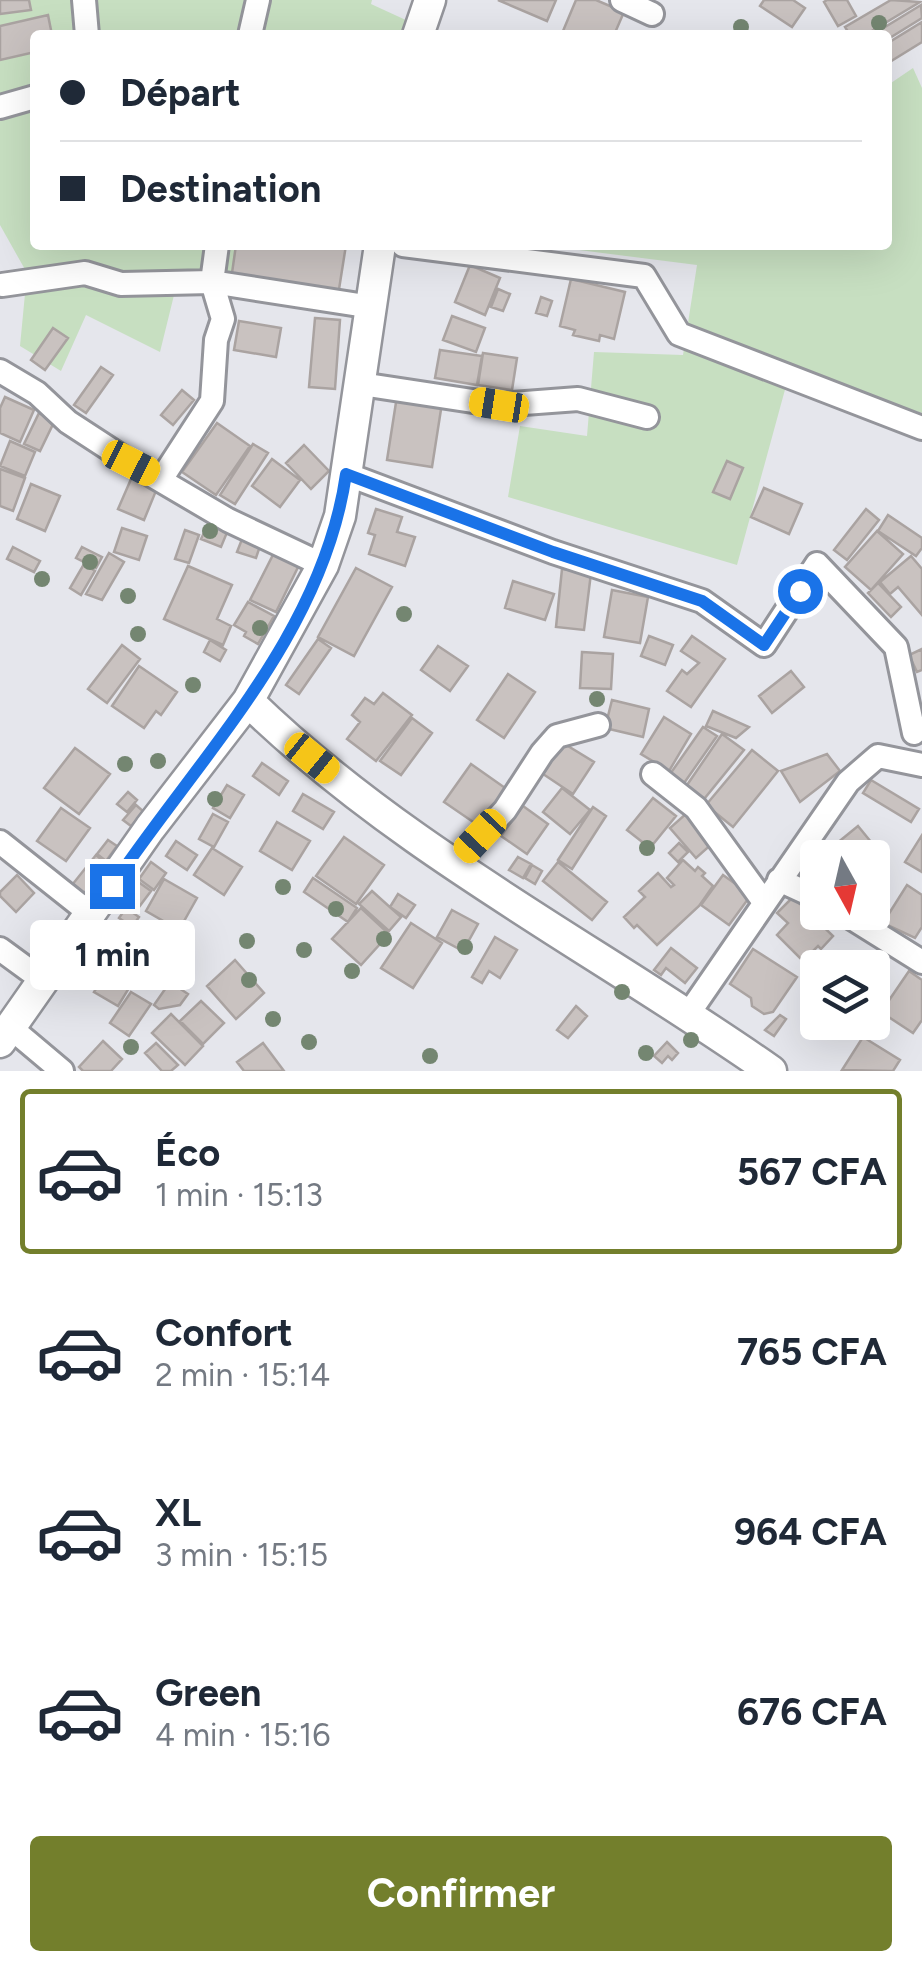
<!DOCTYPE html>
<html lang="fr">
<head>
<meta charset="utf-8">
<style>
  body { margin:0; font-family:Figtree,sans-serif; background:#f2f2f3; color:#1f2937; height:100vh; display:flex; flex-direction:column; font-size:38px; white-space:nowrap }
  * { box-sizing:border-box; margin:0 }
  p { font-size:32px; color:#747a83 }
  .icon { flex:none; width:55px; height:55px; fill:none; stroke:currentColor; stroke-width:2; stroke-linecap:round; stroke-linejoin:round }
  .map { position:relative; height:1071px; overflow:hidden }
  .drawer { display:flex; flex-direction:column; background:#fff; flex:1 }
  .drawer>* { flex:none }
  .hud { position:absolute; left:30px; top:30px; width:862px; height:220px; border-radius:10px; box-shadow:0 10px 40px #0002; display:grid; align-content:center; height:220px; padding:0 30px; background:#fff }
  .needle { width:65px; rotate:172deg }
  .buttons { position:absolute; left:800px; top:840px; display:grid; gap:20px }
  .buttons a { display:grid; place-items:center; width:90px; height:90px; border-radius:10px; background:#fff; box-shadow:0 10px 40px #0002; font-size:50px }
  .end { position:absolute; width:45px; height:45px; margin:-22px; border:12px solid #1a73e8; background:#fff; box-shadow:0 0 0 5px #fff }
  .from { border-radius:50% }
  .bubble { position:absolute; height:70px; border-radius:10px; background:#fff; box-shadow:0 10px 40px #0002; font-size:32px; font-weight:700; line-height:70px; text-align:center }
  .car { position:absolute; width:30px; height:60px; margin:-30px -15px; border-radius:12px; box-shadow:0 0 8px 2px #0007; background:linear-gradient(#f5c518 24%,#345 0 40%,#f5c518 0 76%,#345 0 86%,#f5c518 0) }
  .hud b { display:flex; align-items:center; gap:35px; height:95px; font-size:38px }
  .hud b+b { border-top:2px solid #e0e1e3 }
  .hud i { width:25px; height:25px; background:#1f2937 }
  ul { padding:18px 0 0; list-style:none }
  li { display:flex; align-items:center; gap:30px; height:165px; margin:0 20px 15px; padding:0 10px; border:5px solid transparent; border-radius:10px }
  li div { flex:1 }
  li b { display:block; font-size:38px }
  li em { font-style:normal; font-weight:700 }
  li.current { border-color:#737f2c }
  li>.icon { width:90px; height:90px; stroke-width:1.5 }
  .action { display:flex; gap:20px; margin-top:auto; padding:20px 30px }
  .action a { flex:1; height:115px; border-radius:10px; background:#737f2c; color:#fff; font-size:40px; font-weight:700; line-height:115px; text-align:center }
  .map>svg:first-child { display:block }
  .green { fill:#c7dfc1 }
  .building { fill:#c9c2c0; stroke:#aaa3a1; stroke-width:2.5 }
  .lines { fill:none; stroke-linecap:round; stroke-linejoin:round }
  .minor-casing { stroke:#94959b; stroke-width:28 }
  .tertiary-casing { stroke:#94959b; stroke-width:35 }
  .minor { stroke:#fff; stroke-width:22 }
  .tertiary { stroke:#fff; stroke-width:30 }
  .tree { fill:#748671 }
  .route { stroke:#1a73e8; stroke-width:12 }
</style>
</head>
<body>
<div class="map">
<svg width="922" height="1071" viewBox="0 0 922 1071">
  <rect width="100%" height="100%" fill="#e5e6ec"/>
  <!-- green -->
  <path class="green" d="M0,0H372L371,4L421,27L418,35H35V245H259L255,283L176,287L160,352L86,315L61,371L20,346L27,273L0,225Z
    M913,68L922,88V413L789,375L737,565L508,497L520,426L587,436L594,352L683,355L697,265L571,249L572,245H888V85Z"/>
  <!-- building -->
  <path class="building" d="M0,0H29L31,10L0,14Z
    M498,0H556L547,21Z
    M576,0H596L624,12L614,35H573L563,31Z
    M764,0H793L805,8L792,27L760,6Z
    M827,0H847L856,16L838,26L824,2Z
    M891,0L920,2L865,35H850L845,27Z
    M921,5L922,18L888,39V35H872Z
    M48,15L52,35H35V52L0,60V26Z
    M922,22V42L888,63V43Z
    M236,245H346L337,302L231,280Z
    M470,265L500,278L485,315L455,302Z
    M571,279L625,292L614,339L600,335L599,341L573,335L575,330L560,326Z
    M498,289L510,294L503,311L491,307Z
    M541,297L552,301L547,316L536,313Z
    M452,316L485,328L476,352L443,340Z
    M315,318L340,320L335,389L309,387Z
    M239,321L281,328L276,357L234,350Z
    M53,328L68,338L45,370L31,360Z
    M440,350L482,356L477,385L435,378Z
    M483,353L517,358L512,390L478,385Z
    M101,367L113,375L86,413L74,405Z
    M182,390L194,400L173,425L161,415Z
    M397,396L442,403L432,467L387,460Z
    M5,397L34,410L20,442L0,433V408Z
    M39,413L55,420L40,451L24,444Z
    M217,423L250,446L216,495L182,472Z
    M10,441L35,452L25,476L0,466Z
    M253,444L268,453L235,504L220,495Z
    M304,445L329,471L311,489L286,463Z
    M272,459L300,480L280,507L252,486Z
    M727,461L743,468L730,499L713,492Z
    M0,469L25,478L13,511L0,506Z
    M135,470L160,481L144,520L118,509Z
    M31,484L60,496L45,531L17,519Z
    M764,488L802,504L789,534L751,517Z
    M376,509L402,517L397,532L415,537L405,566L369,554L375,535L368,533Z
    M866,509L879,520L847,560L834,550Z
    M888,515L922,538V548L916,556L878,531Z
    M209,522L228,530L221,547L201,539Z
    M122,528L147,536L139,560L114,552Z
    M185,530L199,535L189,563L175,559Z
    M877,531L903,554L871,590L845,567Z
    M244,534L262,540L256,558L237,552Z
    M13,547L40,561L34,572L7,559Z
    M82,547L102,557L96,568L76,558Z
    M276,549L301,561L276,612L250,600Z
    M109,553L124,562L102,600L86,594Z
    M911,556L922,569V615L898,587L890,594L880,582Z
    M84,564L95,571L81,595L70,588Z
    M188,566L232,585L217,619L231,626L223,645L164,619Z
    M356,568L392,587L354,656L318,637Z
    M562,569L591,573L584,630L556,627Z
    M513,581L554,594L545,620L505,608Z
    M878,583L901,607L891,617L868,593Z
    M612,590L648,597L640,643L604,637Z
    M248,602L274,616L258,644L244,636L246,632L234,625Z
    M649,636L673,645L665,665L641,656Z
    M692,636L725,659L691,707L667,691L682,670L687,674L699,663L681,651Z
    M318,639L331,648L299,694L286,685Z
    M210,640L226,650L220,661L204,652Z
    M122,645L140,659L107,703L88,689Z
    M438,646L468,666L450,691L421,670Z
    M922,649V670L917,672L909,655Z
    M582,652L613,654L611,689L580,688Z
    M139,666L177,692L161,715L156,711L144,728L112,706Z
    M791,671L804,687L772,713L759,696Z
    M508,674L535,692L504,738L477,720Z
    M383,693L412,715L376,761L347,739L360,722L352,715L365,698L374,704Z
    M612,700L649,709L643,737L605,728Z
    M713,711L749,727L736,738L706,726Z
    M664,717L691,734L669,771L641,754Z
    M412,718L432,733L401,775L380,761Z
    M703,727L717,736L682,786L668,777Z
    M722,734L744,750L700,804L685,788Z
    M563,743L594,762L573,794L543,774Z
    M75,748L110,774L79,814L44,788Z
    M752,750L778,771L733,827L706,805Z
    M827,754L840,771L800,802L781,771Z
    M262,763L288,781L279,795L253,776Z
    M471,764L508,790L482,828L444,802Z
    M871,780L919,809L911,822L863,793Z
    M227,785L244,795L230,818L213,808Z
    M562,788L590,810L570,834L543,812Z
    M128,792L137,800L127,812L117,804Z
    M303,794L334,812L323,829L293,811Z
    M653,798L676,816L650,848L627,830Z
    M136,805L144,812L131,826L123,820Z
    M523,806L548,824L527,854L501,836Z
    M593,807L606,816L572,869L558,860Z
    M61,808L90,828L66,861L37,841Z
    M688,812L714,842L696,858L670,828Z
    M213,814L228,822L214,847L199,839Z
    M277,822L310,841L292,870L260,851Z
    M858,826L880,853L872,859L829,858L825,853Z
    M922,835V872L905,862Z
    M344,837L384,865L356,904L316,876Z
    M108,840L117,846L106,861L97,854Z
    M176,841L197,855L187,870L166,856Z
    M679,843L688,852L678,862L669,853Z
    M212,848L242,867L224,895L194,875Z
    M96,855L108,865L84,895L72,885Z
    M518,857L531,864L523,878L509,870Z
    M683,860L695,871L698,867L705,873L702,876L713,886L699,906L657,945L637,925L634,928L624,917L645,897L639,891L658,873L671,887L674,885L667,878Z
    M151,862L166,873L154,890L139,879Z
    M558,862L607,902L592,920L543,881Z
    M532,865L542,871L535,884L525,878Z
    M17,875L34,893L16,912L0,896V892Z
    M723,875L751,895L729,925L701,905Z
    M313,878L357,908L348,922L304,892Z
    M164,879L197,898L179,930L146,911Z
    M137,881L151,891L136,911L122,901Z
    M907,885L922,895V927L915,938L883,923Z
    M372,891L401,917L389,931L359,904Z
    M398,894L415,905L406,918L390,907Z
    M793,897L833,936L821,949L818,946L814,950L817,953L810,960L807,957L803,961L777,935L788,923L777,913Z
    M126,908L139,917L132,927L119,918Z
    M361,908L389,934L361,965L332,939Z
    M452,910L478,924L463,951L437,937Z
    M411,923L442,943L413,988L381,968Z
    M495,937L517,950L500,978L489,971L482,983L472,977Z
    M671,948L697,968L685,983L666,968L661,975L654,970Z
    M753,949L797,977L773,1012L764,1014L752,1006L751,998L730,984Z
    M235,960L264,993L236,1019L207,986Z
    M909,971L922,980V1020L913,1033L881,1012Z
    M105,974L129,988L118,1006L94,992Z
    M170,982L188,994L180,1005L159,1009L154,1005Z
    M131,992L151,1004L129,1036L110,1023Z
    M201,1001L224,1023L203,1044L180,1021Z
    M576,1006L587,1016L568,1038L557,1030Z
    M171,1014L203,1046L185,1065L152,1033Z
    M780,1015L786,1019L774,1036L765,1030Z
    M863,1037L900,1060L893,1071L842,1070Z
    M103,1041L122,1059L111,1071H83L79,1067Z
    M667,1042L678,1053L672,1060L668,1056L662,1063L654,1056Z
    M156,1043L178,1065L171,1071H162L145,1053Z
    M263,1043L284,1071H244L237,1062Z"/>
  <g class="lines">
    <defs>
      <path id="minor" d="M84,0L87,35
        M622,0L652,14
        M250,35L258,0
        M0,107L35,97
        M217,245L212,282L372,307
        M403,245L644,276L679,334L922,428
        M2,285L85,273L121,284L212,282L223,319L216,340L212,401L162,478
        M0,371L37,393L68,422L131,463L228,520L323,565
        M361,384L499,405L578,399L647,417
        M346,474L553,552L702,601L764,645L817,564L896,647L914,733
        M653,774L696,808L764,902
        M0,842L92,915
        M456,863L505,810L542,753L557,736L598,725
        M779,880L818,898
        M842,912L922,962
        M0,949L45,982
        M689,1013L848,782L878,756L922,765
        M11,1028L62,1071"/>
      <path id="tertiary" d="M418,35L430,0
        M248,701C401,850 597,949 771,1071
        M0,1042L150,828L248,701L323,565L340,516L380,245"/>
    </defs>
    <!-- minor casing -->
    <use href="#minor" class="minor-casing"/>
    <!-- tertiary casing -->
    <use href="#tertiary" class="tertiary-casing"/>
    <!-- minor -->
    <use href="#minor" class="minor"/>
    <!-- tertiary -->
    <use href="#tertiary" class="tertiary"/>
  </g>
  <!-- trees -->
  <g class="tree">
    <circle cx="879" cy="23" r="8"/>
    <circle cx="741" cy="27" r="8"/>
    <circle cx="210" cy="531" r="8"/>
    <circle cx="90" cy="562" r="8"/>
    <circle cx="42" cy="579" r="8"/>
    <circle cx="128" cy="596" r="8"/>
    <circle cx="404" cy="614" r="8"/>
    <circle cx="260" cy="628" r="8"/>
    <circle cx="138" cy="634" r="8"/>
    <circle cx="193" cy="685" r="8"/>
    <circle cx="597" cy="699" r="8"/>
    <circle cx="158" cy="761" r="8"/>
    <circle cx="125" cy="764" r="8"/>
    <circle cx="215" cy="799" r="8"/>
    <circle cx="647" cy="848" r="8"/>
    <circle cx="283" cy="887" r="8"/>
    <circle cx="131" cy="897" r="8"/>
    <circle cx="336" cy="909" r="8"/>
    <circle cx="384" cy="939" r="8"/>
    <circle cx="247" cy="941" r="8"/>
    <circle cx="465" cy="947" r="8"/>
    <circle cx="304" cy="950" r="8"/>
    <circle cx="352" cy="971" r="8"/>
    <circle cx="249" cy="980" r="8"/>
    <circle cx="622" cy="992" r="8"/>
    <circle cx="273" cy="1019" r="8"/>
    <circle cx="691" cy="1040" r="8"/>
    <circle cx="309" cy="1042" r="8"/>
    <circle cx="131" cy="1047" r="8"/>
    <circle cx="646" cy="1053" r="8"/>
    <circle cx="430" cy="1056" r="8"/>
  </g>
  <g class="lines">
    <!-- route -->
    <path class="route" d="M112,886C199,757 323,635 346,474L553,552L702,601L764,645L800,591"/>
  </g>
</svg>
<div class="buttons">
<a><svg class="needle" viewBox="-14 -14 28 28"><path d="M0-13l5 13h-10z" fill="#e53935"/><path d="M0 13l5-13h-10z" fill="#747a83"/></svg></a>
<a><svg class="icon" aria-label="layers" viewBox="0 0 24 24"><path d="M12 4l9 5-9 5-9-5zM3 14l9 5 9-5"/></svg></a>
</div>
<i class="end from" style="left:800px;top:591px"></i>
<i class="end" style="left:112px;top:886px"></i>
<div class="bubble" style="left:30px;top:920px;width:165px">1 min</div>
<i class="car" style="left:499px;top:405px;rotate:279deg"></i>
<i class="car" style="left:131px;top:463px;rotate:117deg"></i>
<i class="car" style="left:312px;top:758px;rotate:129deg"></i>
<i class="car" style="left:480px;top:836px;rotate:223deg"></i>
<div class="hud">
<b><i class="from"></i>Départ</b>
<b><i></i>Destination</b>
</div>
</div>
<section class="drawer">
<ul>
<li class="current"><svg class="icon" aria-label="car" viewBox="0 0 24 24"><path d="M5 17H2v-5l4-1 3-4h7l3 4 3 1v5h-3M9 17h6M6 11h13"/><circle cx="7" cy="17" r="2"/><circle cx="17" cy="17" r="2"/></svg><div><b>Éco</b><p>1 min · 15:13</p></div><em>567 CFA</em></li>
<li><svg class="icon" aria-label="car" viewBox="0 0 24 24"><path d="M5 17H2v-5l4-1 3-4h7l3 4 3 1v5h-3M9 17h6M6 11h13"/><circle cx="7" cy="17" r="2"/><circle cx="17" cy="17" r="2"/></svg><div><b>Confort</b><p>2 min · 15:14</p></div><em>765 CFA</em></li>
<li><svg class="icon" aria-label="car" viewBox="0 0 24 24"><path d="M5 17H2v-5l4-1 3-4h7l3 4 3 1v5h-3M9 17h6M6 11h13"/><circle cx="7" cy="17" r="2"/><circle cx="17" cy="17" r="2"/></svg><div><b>XL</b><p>3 min · 15:15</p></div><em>964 CFA</em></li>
<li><svg class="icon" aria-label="car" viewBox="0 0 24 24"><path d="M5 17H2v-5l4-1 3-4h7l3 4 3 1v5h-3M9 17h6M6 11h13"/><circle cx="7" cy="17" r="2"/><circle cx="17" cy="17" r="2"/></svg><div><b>Green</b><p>4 min · 15:16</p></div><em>676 CFA</em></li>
</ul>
<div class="action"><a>Confirmer</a></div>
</section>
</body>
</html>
